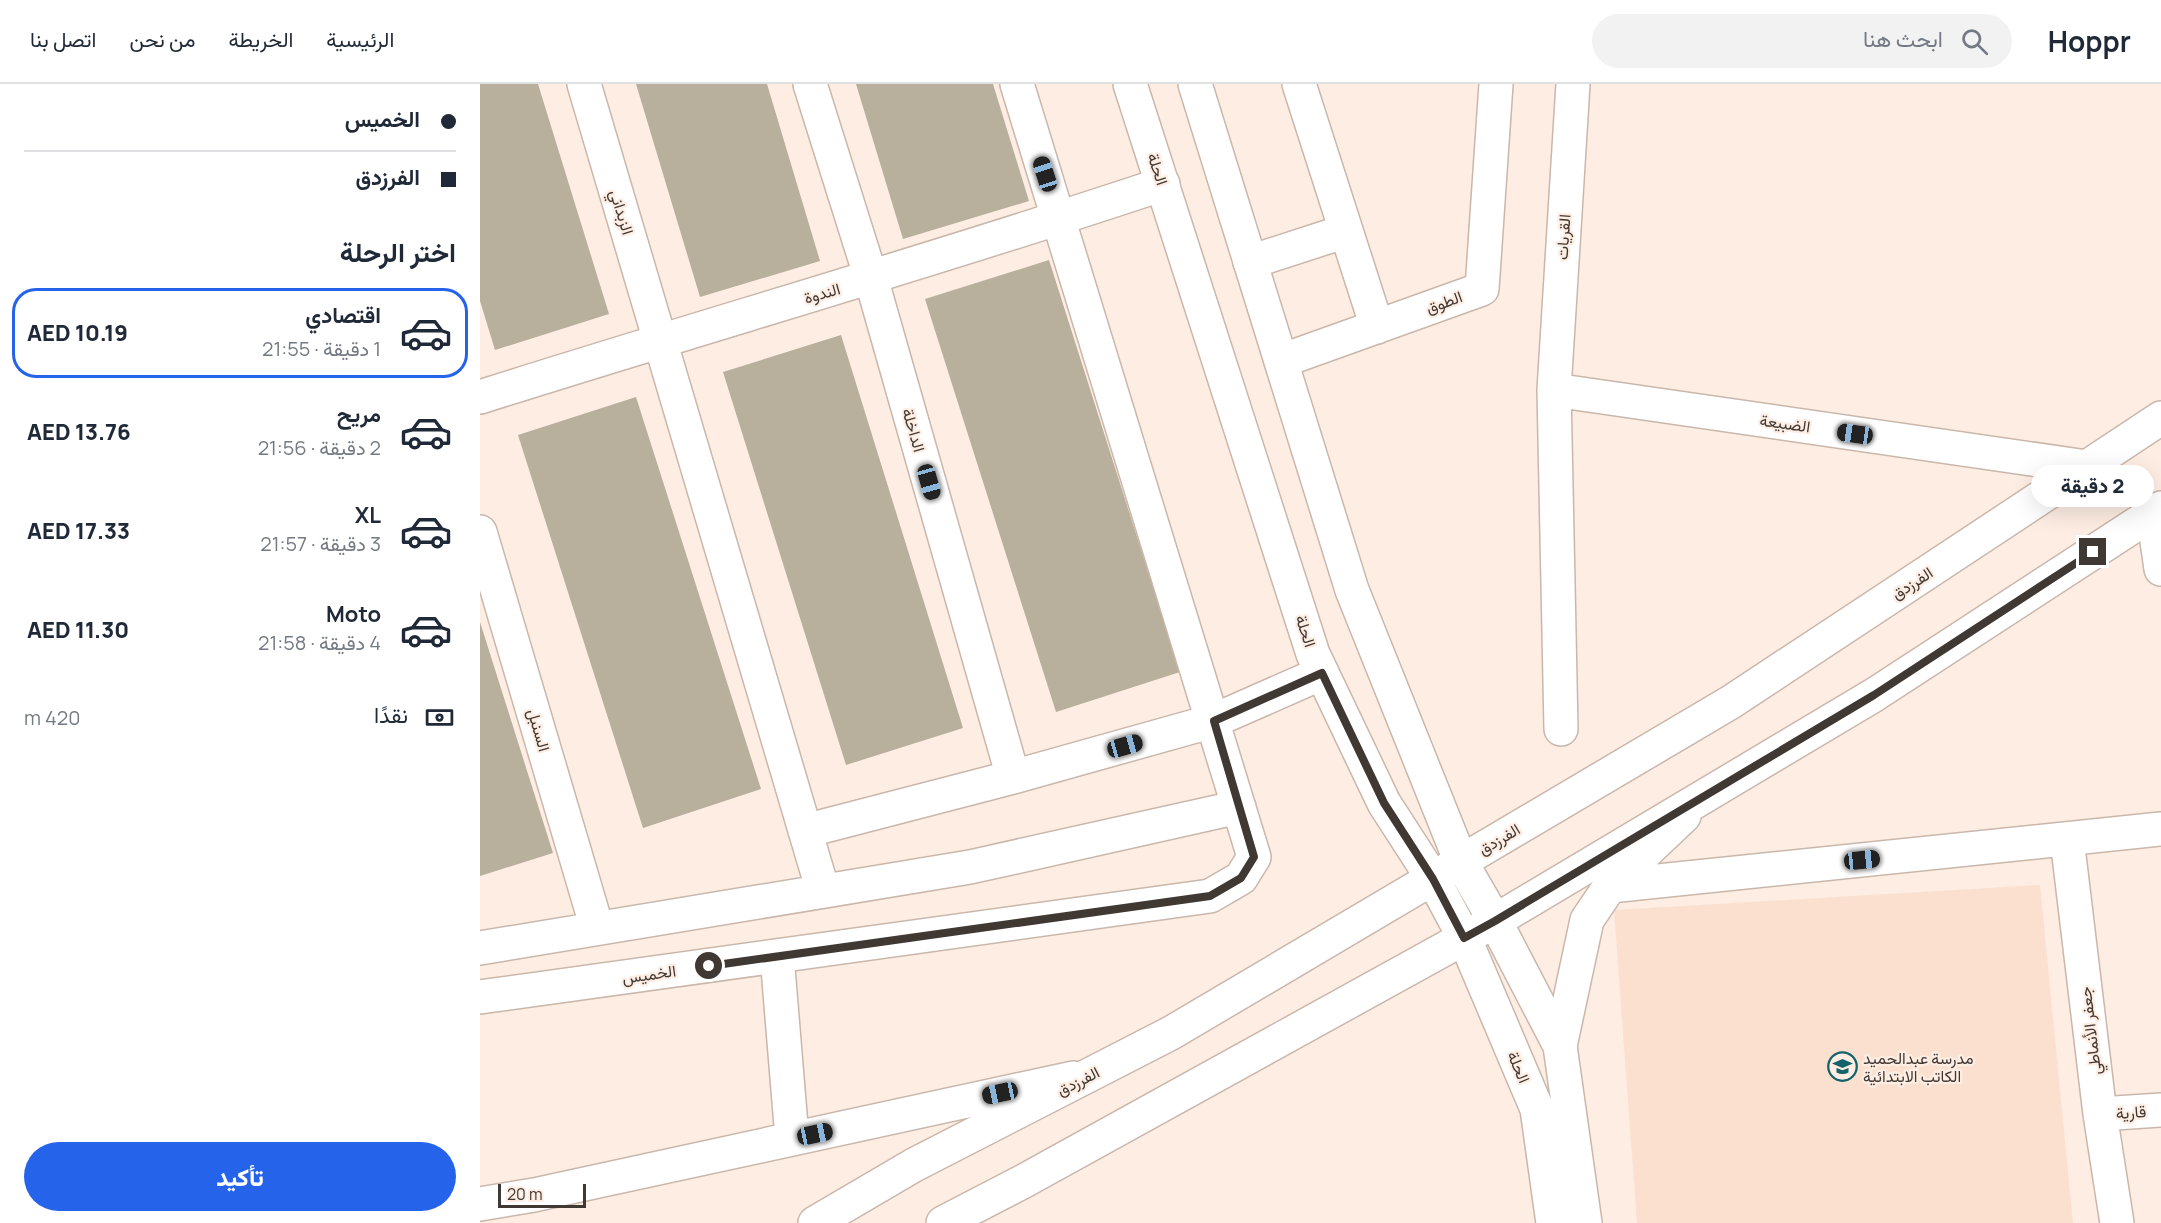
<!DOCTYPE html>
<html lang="ar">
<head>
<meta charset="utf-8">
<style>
  body { margin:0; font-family:Manrope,Vazirmatn,sans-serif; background:#f2f2f3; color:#1f2937; direction:rtl; height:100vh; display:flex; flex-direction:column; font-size:22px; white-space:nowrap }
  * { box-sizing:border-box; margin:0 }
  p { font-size:20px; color:#747a83 }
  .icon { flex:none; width:33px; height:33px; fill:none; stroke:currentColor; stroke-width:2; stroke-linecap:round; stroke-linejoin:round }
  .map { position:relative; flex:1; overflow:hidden; direction:ltr }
  .panel { display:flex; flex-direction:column; background:#fff; width:480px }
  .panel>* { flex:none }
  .banner { display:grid; align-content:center; height:132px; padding:0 24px; background:#fff }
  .scale { position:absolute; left:18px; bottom:15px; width:88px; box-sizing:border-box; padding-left:6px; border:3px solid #403833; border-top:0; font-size:16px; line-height:21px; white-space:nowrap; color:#403833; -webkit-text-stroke:4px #fdede3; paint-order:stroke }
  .end { position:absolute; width:27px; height:27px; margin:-14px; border:8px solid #403833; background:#fff; box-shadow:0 0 0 3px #fff }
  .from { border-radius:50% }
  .bubble { position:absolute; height:42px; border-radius:21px; background:#fff; box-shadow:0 6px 24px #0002; font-size:20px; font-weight:800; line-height:42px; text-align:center; direction:rtl }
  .car { position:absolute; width:18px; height:36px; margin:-18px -9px; border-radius:8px; box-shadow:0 0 4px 2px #0007; background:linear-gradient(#222 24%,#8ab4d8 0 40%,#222 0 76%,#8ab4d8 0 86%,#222 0) }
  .banner b { display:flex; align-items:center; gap:21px; height:57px; font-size:22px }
  .banner b+b { border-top:2px solid #e0e1e3 }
  .banner i { width:15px; height:15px; background:#1f2937 }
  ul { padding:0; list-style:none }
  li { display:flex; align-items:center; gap:18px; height:90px; margin:0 12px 9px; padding:0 12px; border:3px solid transparent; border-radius:24px }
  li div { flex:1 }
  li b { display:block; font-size:22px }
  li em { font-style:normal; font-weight:800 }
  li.current { border-color:#2563eb }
  li>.icon { width:54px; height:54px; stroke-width:1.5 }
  h2 { padding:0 24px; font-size:27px; line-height:72px }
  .pay { display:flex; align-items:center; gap:15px; height:66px; padding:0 24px; font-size:22px }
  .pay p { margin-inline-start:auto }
  .button { display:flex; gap:12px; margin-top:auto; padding:12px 24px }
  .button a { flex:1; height:69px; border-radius:36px; background:#2563eb; color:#fff; font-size:24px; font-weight:800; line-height:69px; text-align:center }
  header { display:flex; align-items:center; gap:36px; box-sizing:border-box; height:84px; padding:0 30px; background:#fff; border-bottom:2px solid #e0e1e3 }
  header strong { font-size:28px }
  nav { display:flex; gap:33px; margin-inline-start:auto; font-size:21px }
  .search { width:420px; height:54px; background:#f2f2f3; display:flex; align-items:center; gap:15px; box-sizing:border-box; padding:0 21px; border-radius:33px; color:#747a83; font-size:22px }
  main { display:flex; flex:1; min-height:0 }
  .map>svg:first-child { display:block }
  .built { fill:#fbe0cf }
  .building { fill:#b8af9d }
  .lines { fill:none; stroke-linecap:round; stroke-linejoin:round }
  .minor-casing { stroke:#cab7ab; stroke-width:36 }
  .major-casing { stroke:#cab7ab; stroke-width:36 }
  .minor { stroke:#fff; stroke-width:33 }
  .major { stroke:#fff; stroke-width:33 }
  .route { stroke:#403833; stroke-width:8 }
  .labels { text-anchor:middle; stroke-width:4.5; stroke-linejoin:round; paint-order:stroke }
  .street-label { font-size:16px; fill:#403833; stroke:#fdede3 }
  .poi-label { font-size:16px; fill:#403833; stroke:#fdede3; text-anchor:start }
</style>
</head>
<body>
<header>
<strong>Hoppr</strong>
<div class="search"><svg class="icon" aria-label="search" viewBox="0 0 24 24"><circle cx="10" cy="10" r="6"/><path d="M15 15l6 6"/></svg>ابحث هنا</div>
<nav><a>الرئيسية</a><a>الخريطة</a><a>من نحن</a><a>اتصل بنا</a></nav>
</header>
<main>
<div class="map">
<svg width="1681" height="1139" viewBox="0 0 1681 1139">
  <rect width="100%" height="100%" fill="#fdede3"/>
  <!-- built -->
  <path class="built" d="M1560,801L1593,1139H1157L1134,826Z"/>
  <!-- building -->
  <path class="building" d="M0,0H58L129,230L15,266L0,217Z
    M156,0H287L340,177L220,213Z
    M376,0H513L549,117L423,155Z
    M569,176L700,588L576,628L445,215Z
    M361,251L483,644L366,681L243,288Z
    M156,313L281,705L163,744L38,351Z
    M0,538L73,769L0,792Z"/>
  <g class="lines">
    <defs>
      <path id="minor" d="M104,0L343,807
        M330,0L391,194L533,693
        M819,0L897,243
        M770,178L866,147
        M801,277L1002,205L1016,0
        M1074,306L1607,383
        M0,313C227,241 456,176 683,100
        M1673,429L1681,485
        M0,448L117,844
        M1081,645L1074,306L1093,0
        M325,747L533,693L733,637L842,589
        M1587,755L1620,1030L1637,1139
        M1130,802L1681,745
        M0,864L490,783L759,723
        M297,872L312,1054
        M0,913L730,812L761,794L774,773L537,0
        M1080,962L1107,836L1130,802L1204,732
        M1620,1030L1681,1026
        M0,1120L54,1111L593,994"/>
      <path id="major" d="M650,0L833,570L904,719L953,795L984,853L1057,1025L1073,1139
        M715,0L872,506L981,778L1015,837L1080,962L1105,1139
        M335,1139L434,1081L691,949L1251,618L1681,334
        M463,1139L544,1097L1015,837L1394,611L1681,424"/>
    </defs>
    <!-- minor casing -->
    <use href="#minor" class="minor-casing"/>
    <!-- major casing -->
    <use href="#major" class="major-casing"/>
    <!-- minor -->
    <use href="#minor" class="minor"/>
    <!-- major -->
    <use href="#major" class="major"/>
  </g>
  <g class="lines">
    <!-- route -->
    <path class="route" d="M229,882L730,812L761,794L774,773L734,637L842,589L904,719L953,795L984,854L1015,837L1394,611L1613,468"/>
  </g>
  <!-- icons -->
  <defs>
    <symbol id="school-ring" viewBox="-11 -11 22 22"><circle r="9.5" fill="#fdede3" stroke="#14626a" stroke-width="1.5"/><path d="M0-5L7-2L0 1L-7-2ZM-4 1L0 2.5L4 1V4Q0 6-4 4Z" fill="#14626a"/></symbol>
  </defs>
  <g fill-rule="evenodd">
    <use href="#school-ring" x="1346" y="966" width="33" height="33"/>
  </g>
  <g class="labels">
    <!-- street labels -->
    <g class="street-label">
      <text transform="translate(678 85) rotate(72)" y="6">الحلة</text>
      <text transform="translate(142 128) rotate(73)" y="6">الزبداني</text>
      <text transform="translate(1083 153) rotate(-86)" y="6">القريات</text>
      <text transform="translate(342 209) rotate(-16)" y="6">الندوة</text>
      <text transform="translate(964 218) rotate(-20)" y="6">الطوق</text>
      <text transform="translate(1305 339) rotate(8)" y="6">الضبيعة</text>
      <text transform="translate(434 346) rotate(74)" y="6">الداخلة</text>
      <text transform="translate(1432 499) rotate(-33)" y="6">الفرزدق</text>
      <text transform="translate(826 547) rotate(72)" y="6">الحلة</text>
      <text transform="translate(59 646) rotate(74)" y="6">السنبل</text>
      <text transform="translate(1019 755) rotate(-31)" y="6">الفرزدق</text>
      <text transform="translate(169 890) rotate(-8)" y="6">الخميس</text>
      <text transform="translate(1610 947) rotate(-97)" y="6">جعفر الأنماطي</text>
      <text transform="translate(1039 983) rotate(67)" y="6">الحلة</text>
      <text transform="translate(598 997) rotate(-27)" y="6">الفرزدق</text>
      <text transform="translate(1651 1028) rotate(-4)" y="6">قارية</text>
    </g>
    <!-- poi labels -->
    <g class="poi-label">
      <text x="1383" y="980">مدرسة عبدالحميد<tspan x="1383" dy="18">الكاتب الابتدائية</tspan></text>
    </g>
  </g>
</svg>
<div class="scale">20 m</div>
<i class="end from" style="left:229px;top:882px"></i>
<i class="end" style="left:1613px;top:468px"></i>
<div class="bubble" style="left:1551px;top:381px;width:123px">2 دقيقة</div>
<i class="car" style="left:565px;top:90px;rotate:342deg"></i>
<i class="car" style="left:1375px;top:350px;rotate:278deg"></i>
<i class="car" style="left:449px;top:398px;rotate:164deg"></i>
<i class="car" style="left:645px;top:662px;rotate:74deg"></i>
<i class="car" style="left:1382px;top:776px;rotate:84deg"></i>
<i class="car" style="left:520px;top:1009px;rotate:258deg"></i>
<i class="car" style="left:335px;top:1050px;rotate:78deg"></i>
</div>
<section class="panel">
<div class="banner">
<b><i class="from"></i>الخميس</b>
<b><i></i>الفرزدق</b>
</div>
<h2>اختر الرحلة</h2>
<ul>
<li class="current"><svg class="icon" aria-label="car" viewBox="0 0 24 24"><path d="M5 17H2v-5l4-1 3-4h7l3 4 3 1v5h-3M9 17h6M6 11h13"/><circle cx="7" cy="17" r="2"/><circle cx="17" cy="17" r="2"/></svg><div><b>اقتصادي</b><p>1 دقيقة · 21:55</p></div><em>AED 10.19</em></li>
<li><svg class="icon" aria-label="car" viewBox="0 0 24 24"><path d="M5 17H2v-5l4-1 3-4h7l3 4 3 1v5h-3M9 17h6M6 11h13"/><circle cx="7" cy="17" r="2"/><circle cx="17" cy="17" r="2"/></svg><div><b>مريح</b><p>2 دقيقة · 21:56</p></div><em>AED 13.76</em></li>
<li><svg class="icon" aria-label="car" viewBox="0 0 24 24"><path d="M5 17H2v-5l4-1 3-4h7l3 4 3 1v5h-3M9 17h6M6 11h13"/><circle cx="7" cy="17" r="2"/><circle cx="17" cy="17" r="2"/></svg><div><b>XL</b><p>3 دقيقة · 21:57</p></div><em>AED 17.33</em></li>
<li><svg class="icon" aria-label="car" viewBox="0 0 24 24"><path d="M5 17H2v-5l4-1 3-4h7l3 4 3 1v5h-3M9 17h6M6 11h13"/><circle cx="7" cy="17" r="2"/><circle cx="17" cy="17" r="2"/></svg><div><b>Moto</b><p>4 دقيقة · 21:58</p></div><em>AED 11.30</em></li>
</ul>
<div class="pay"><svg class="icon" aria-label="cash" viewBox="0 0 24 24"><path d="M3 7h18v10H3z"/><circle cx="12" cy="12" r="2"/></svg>نقدًا<p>420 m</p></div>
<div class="button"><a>تأكيد</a></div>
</section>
</main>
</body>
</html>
